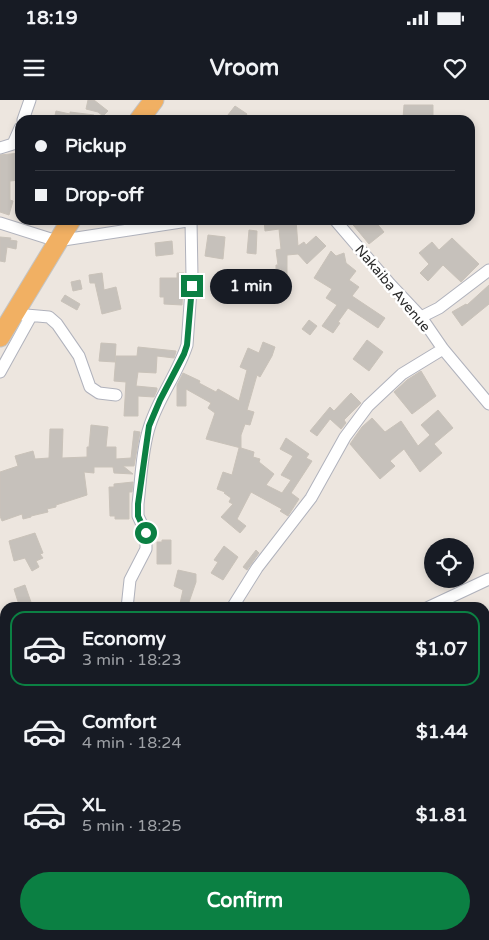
<!DOCTYPE html>
<html lang="en">
<head>
<meta charset="utf-8">
<style>
  body { margin:0; font-family:"Varela Round",sans-serif; background:#242831; color:#f1f3f6; height:100vh; display:flex; flex-direction:column; font-size:19px; white-space:nowrap }
  * { box-sizing:border-box; margin:0 }
  p { font-size:16px; color:#9ea1a6 }
  .icon { flex:none; width:28px; height:28px; fill:none; stroke:currentColor; stroke-width:2; stroke-linecap:round; stroke-linejoin:round }
  .map { position:relative; flex:1; overflow:hidden }
  .sheet { position:absolute; left:0px; top:502px; width:490px; height:338px; display:flex; flex-direction:column; background:#171b24; border-radius:15px 15px 0 0; box-shadow:0 2px 8px #0003 }
  .sheet>* { flex:none }
  .hud { position:absolute; left:15px; top:15px; width:460px; height:110px; border-radius:15px; box-shadow:0 2px 8px #0003; display:grid; align-content:center; height:110px; padding:0 20px; background:#171b24 }
  .tools { position:absolute; left:424px; top:438px; display:grid; gap:10px }
  .tools a { display:grid; place-items:center; width:50px; height:50px; border-radius:50%; background:#171b24; box-shadow:0 2px 8px #0003; font-size:25px }
  .end { position:absolute; width:22px; height:22px; margin:-11px; border:6px solid #0b8043; background:#fff; box-shadow:0 0 0 2px #fff }
  .from { border-radius:50% }
  .bubble { position:absolute; height:35px; border-radius:18px; background:#171b24; box-shadow:0 2px 8px #0003; font-size:16px; font-weight:700; line-height:35px; text-align:center }
  .hud b { display:flex; align-items:center; gap:18px; height:48px; font-size:19px }
  .hud b+b { border-top:1px solid #363941 }
  .hud i { width:12px; height:12px; background:#f1f3f6 }
  ul { padding:9px 0 0; list-style:none }
  li { display:flex; align-items:center; gap:15px; height:75px; margin:0 10px 8px; padding:0 10px; border:2px solid transparent; border-radius:15px }
  li div { flex:1 }
  li b { display:block; font-size:19px }
  li em { font-style:normal; font-weight:700 }
  li.active { border-color:#0b8043 }
  li>.icon { width:45px; height:45px; stroke-width:1.5 }
  .primary-button { display:flex; gap:10px; margin-top:auto; padding:10px 20px }
  .primary-button a { flex:1; height:58px; border-radius:30px; background:#0b8043; color:#fff; font-size:20px; font-weight:700; line-height:58px; text-align:center }
  .status { display:flex; justify-content:space-between; align-items:center; height:35px; padding:0 25px; background:#171b24; direction:ltr }
  .status svg { height:14px; fill:currentColor }
  header { display:flex; justify-content:space-between; align-items:center; height:65px; padding:0 20px; background:#171b24; font-size:22px; font-weight:700 }
  .map>svg:first-child { display:block }
  .education { fill:#eee2d0 }
  .pitch { fill:#cbe89b }
  .building { fill:#c6c1bb; stroke:#c9c2b9 }
  .lines { fill:none; stroke-linecap:round; stroke-linejoin:round }
  .minor-casing { stroke:#b0b2bc; stroke-width:13 }
  .trunk-casing { stroke:#c4c4c4; stroke-width:21 }
  .minor { stroke:#fff; stroke-width:11 }
  .trunk { stroke:#f1b063; stroke-width:19 }
  .route { stroke:#0b8043; stroke-width:6 }
  .labels { text-anchor:middle; stroke-width:5; stroke-linejoin:round; paint-order:stroke }
  .street-label { font-size:14px; fill:#2c2c2c; stroke:#fff }
</style>
</head>
<body>
<div class="status"><b>18:19</b><svg viewBox="0 0 49 12"><path d="M0 12V9h3v3zM5 12V6h3v6zM10 12V3h3v9zM15 12V0h3v12zM26 1h20v11H26zM47 4h2v5h-2z"/></svg></div>
<header><svg class="icon" aria-label="menu" viewBox="0 0 24 24"><path d="M4 6h16M4 12h16M4 18h16"/></svg>Vroom<svg class="icon" aria-label="heart" viewBox="0 0 24 24"><path d="M12 20l-8-8c-3-5 5-10 8-4 3-6 11-1 8 4z"/></svg></header>
<div class="map">
<svg width="489" height="840" viewBox="0 0 489 840">
  <rect width="100%" height="100%" fill="#ede6df"/>
  <!-- education -->
  <path class="education" d="M5,714V835H210L207,840H0V718Z"/>
  <!-- pitch -->
  <path class="pitch" d="M255,835H291L304,840H252Z"/>
  <!-- building -->
  <path class="building" d="M88,0H94L108,11L103,16L98,12L86,9Z
    M404,5H433V19H403Z
    M235,6L247,14L243,20H224Z
    M56,11L70,14V12L94,15L93,20H54Z
    M20,53V80L10,81V100L13,101L9,115L0,112V55Z
    M264,120H296L298,146L304,142L306,145L316,136L326,146L307,164L298,154L287,155V178H276V165H278L276,150L281,149L279,129L265,131Z
    M349,120H374L384,132L369,144Z
    M249,130L257,131L256,154L247,153Z
    M208,135L225,137L223,159L205,156Z
    M0,137L11,138L10,140L17,141L16,149L7,147L5,162L0,161Z
    M452,138L479,164L461,182L443,165L428,181L420,173L429,164L419,153L432,142L439,150Z
    M172,141L173,154L156,156L155,143Z
    M331,151L336,156L344,153L346,163L356,171L349,180L359,187L352,196L385,218L378,228L348,208L338,222L340,223L333,233L322,226L337,205L326,198L332,189L314,178Z
    M102,173L104,190L116,187L121,209L102,214L95,183H90L89,175Z
    M177,173H184L182,205L164,204V197H160V178H177Z
    M80,180L82,189L73,191L71,182Z
    M489,185V204L462,226L452,212L466,204L467,205Z
    M65,195L80,204L77,210L61,201Z
    M309,220L317,226L310,235L302,229Z
    M367,240L383,252L369,271L353,259Z
    M263,242L275,247L272,256L260,277L257,275L247,310L254,312L250,325L245,324L241,335V348L254,352L253,357L260,359L259,362L274,374L266,385L282,393L291,380L281,375L293,356L280,349L286,338L309,354L306,358L312,361L291,393L299,399L288,416L280,411L282,409L251,392L237,419L246,426L240,433L221,417L233,404L229,402L231,398L224,393L225,392L217,389L223,372L232,375L239,348H241L206,339L215,313L208,308L211,303L186,289V306H177V285L183,273L200,281L199,283L216,292L218,289L239,301L247,270L240,267L248,248L259,253Z
    M101,243L116,244L115,262L99,261Z
    M138,247L176,251L175,255L174,258L157,256L156,273L138,272L136,286L157,288V290L154,297L138,296V316H124L126,282L114,281L116,256H137Z
    M421,271L436,296L412,314L394,292L407,280Z
    M351,293L361,303L344,320L346,323L341,329L330,319L317,336L310,331L330,307L334,311Z
    M438,310L453,328L434,344L442,353L420,372L404,349L390,361L395,366L380,379L350,344L362,327L372,318L385,332L401,321L418,346L430,335L421,325Z
    M91,325L108,327L106,347H116V359L131,358L134,331L140,332L134,366H123L133,374L114,373L113,367H94V373L84,372L87,395L56,405V407L47,409L48,412L31,416V417L23,419L22,414L2,421L0,416V372L18,366L15,356L33,351L35,359L49,358L50,329H63L62,358L87,357V347H89Z
    M133,382L132,392H129V419H115V416H110L109,387H114V384Z
    M35,433L43,453L40,454L43,458L36,461L39,467L32,471L25,458L14,461L9,441Z
    M162,440H171V464H157V442H162Z
    M224,446L238,457L223,480L211,473L218,462L214,460Z
    M256,450L259,453L247,470L243,467Z
    M178,470L196,474V482L187,508H179L183,490L174,486Z
    M25,485L33,508H20L14,489Z"/>
  <g class="lines">
    <defs>
      <path id="minor" d="M23,20L30,0
        M0,48L13,44L20,28
        M335,120L390,184L421,217L443,249L489,304
        M0,123L57,141L194,120
        M15,214L49,217L57,224L79,256L90,287L99,293L116,295
        M421,217L439,208L489,170
        M0,272L31,216
        M127,508L130,480L146,449V433L138,416V404C141,379 142,348 150,325C159,297 178,273 187,245L192,176L191,121
        M232,508L257,468L311,398L345,337L368,306L402,274L443,249
        M427,508L489,479
        M0,526L5,540"/>
      <path id="trunk" d="M139,20L154,0
        M0,237L71,120"/>
    </defs>
    <!-- minor casing -->
    <use href="#minor" class="minor-casing"/>
    <!-- trunk casing -->
    <use href="#trunk" class="trunk-casing"/>
    <!-- minor -->
    <use href="#minor" class="minor"/>
    <!-- trunk -->
    <use href="#trunk" class="trunk"/>
  </g>
  <g class="lines">
    <!-- route -->
    <path class="route" d="M146,433L138,416V404L149,326L160,300L184,254L187,245L192,186"/>
  </g>
  <g class="labels">
    <!-- street labels -->
    <g class="street-label">
      <text transform="translate(393 188) rotate(50)" y="5">Nakaiba Avenue</text>
    </g>
  </g>
</svg>
<div class="tools">
<a><svg class="icon" aria-label="locate" viewBox="0 0 24 24"><circle cx="12" cy="12" r="6"/><path d="M12 2v4M12 18v4M2 12h4M18 12h4"/></svg></a>
</div>
<i class="end from" style="left:146px;top:433px"></i>
<i class="end" style="left:192px;top:186px"></i>
<div class="bubble" style="left:210px;top:169px;width:82px">1 min</div>
<div class="hud">
<b><i class="from"></i>Pickup</b>
<b><i></i>Drop-off</b>
</div>
<section class="sheet">
<ul>
<li class="active"><svg class="icon" aria-label="car" viewBox="0 0 24 24"><path d="M5 17H2v-5l4-1 3-4h7l3 4 3 1v5h-3M9 17h6M6 11h13"/><circle cx="7" cy="17" r="2"/><circle cx="17" cy="17" r="2"/></svg><div><b>Economy</b><p>3 min · 18:23</p></div><em>$1.07</em></li>
<li><svg class="icon" aria-label="car" viewBox="0 0 24 24"><path d="M5 17H2v-5l4-1 3-4h7l3 4 3 1v5h-3M9 17h6M6 11h13"/><circle cx="7" cy="17" r="2"/><circle cx="17" cy="17" r="2"/></svg><div><b>Comfort</b><p>4 min · 18:24</p></div><em>$1.44</em></li>
<li><svg class="icon" aria-label="car" viewBox="0 0 24 24"><path d="M5 17H2v-5l4-1 3-4h7l3 4 3 1v5h-3M9 17h6M6 11h13"/><circle cx="7" cy="17" r="2"/><circle cx="17" cy="17" r="2"/></svg><div><b>XL</b><p>5 min · 18:25</p></div><em>$1.81</em></li>
</ul>
<div class="primary-button"><a>Confirm</a></div>
</section>
</div>
</body>
</html>
